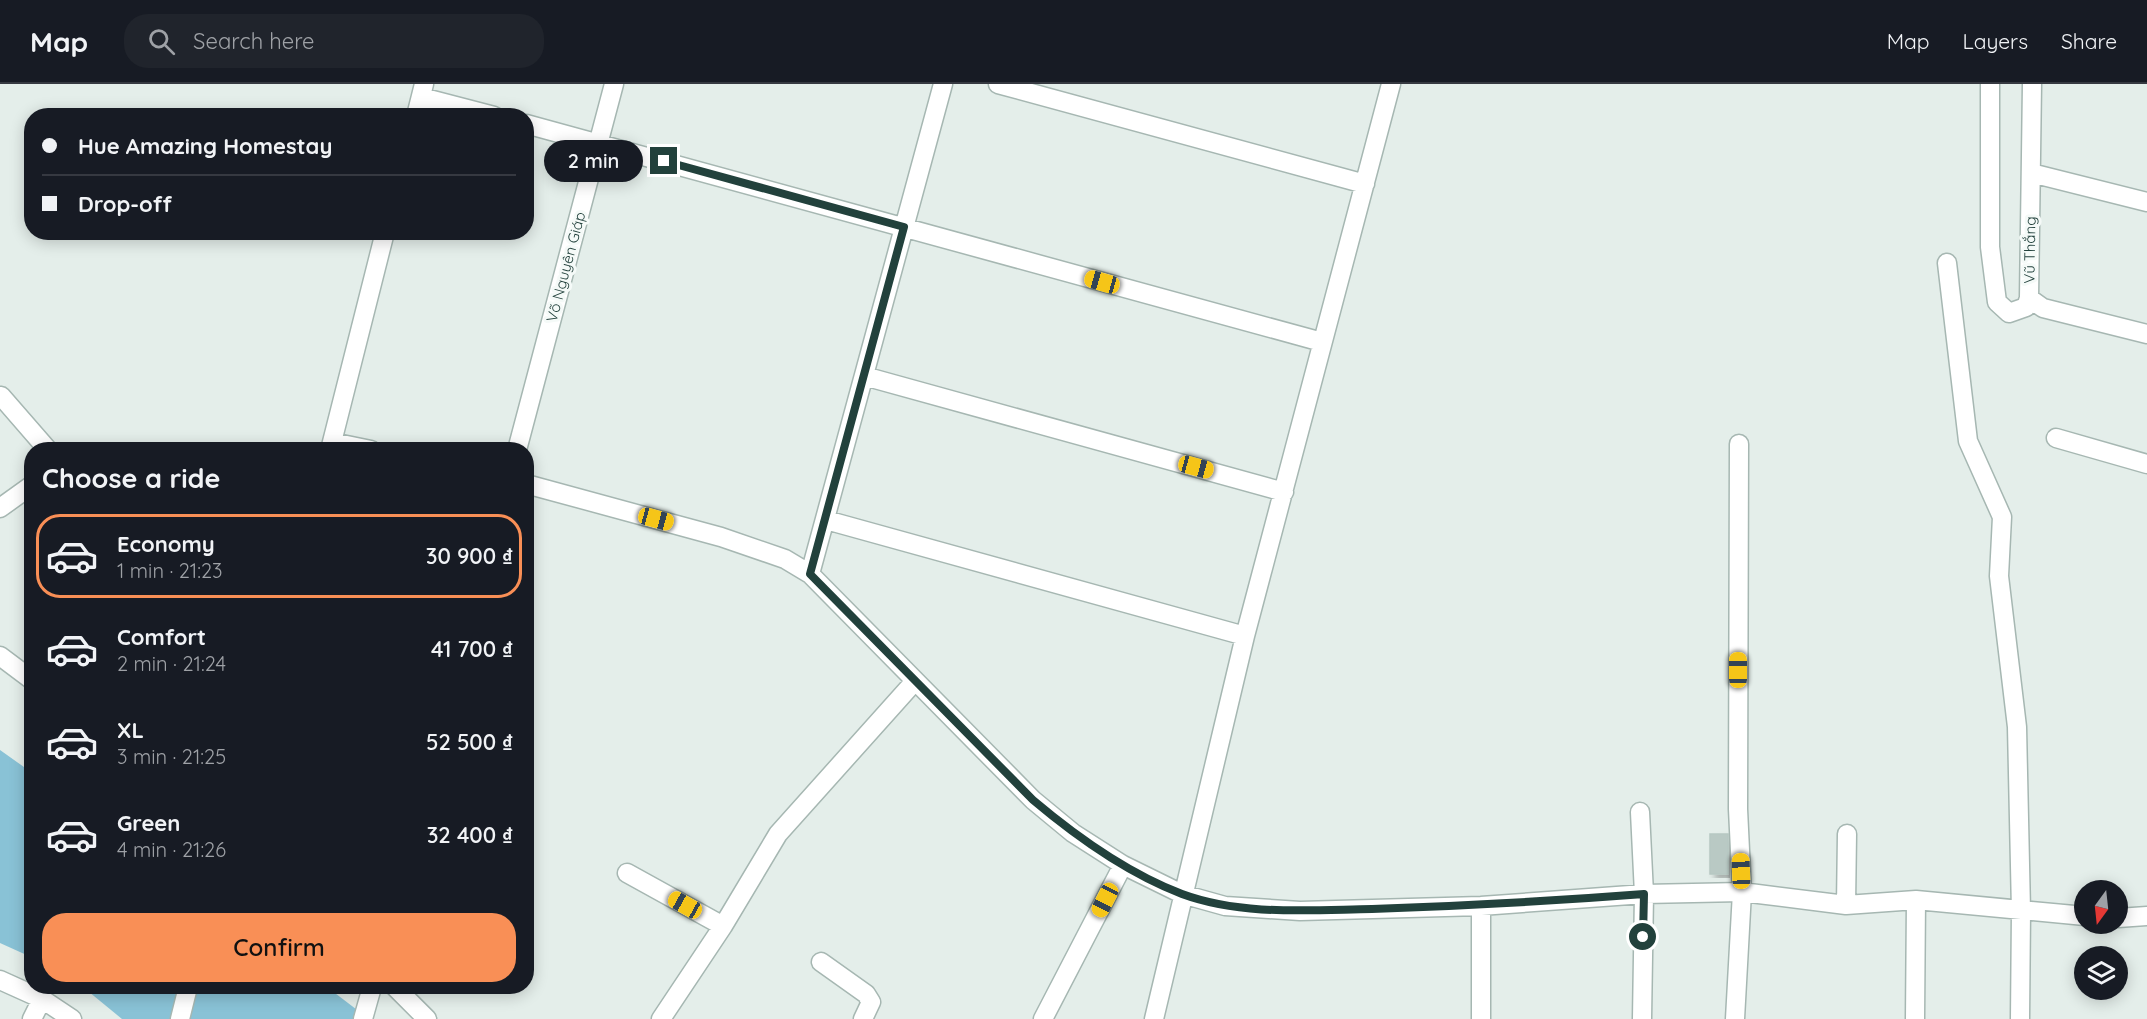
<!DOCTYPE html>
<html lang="en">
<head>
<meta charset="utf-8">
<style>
  body { margin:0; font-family:Quicksand,sans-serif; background:#20242c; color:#f1f3f6; height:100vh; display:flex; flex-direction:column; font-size:22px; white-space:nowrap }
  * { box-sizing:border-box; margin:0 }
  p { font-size:20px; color:#9ea1a6 }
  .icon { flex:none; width:33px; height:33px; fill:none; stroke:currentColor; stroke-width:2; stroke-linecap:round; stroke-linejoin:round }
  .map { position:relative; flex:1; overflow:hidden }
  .panel { position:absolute; left:24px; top:358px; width:510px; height:552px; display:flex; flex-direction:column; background:#171b24; border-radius:24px; box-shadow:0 3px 15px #0003 }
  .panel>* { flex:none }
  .top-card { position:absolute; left:24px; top:24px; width:510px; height:132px; border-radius:24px; box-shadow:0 3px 15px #0003; display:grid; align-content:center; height:132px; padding:0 18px; background:#171b24 }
  .needle { width:39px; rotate:195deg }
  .tools { position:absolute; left:2074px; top:796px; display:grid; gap:12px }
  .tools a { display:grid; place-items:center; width:54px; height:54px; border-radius:50%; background:#171b24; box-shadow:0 3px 15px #0003; font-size:30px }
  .end { position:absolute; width:27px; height:27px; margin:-14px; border:8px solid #22413c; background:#fff; box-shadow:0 0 0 3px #fff }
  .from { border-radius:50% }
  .bubble { position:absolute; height:42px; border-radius:21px; background:#171b24; box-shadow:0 3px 15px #0003; font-size:20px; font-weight:600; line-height:42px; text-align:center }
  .car { position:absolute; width:18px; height:36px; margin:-18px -9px; border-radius:8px; box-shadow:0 0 4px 2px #0007; background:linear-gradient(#f5c518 24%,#345 0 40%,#f5c518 0 76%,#345 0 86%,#f5c518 0) }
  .top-card b { display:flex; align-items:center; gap:21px; height:57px; font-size:22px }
  .top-card b+b { border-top:2px solid #363941 }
  .top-card i { width:15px; height:15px; background:#f1f3f6 }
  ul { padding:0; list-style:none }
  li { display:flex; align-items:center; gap:18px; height:84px; margin:0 12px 9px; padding:0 6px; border:3px solid transparent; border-radius:24px }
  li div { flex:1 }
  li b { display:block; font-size:22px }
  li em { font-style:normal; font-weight:600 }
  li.on { border-color:#f98f56 }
  li>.icon { width:54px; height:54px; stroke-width:1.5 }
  h2 { padding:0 18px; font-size:27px; line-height:72px }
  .primary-button { display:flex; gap:12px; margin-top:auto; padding:12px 18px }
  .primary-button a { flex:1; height:69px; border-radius:24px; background:#f98f56; color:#111; font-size:24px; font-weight:600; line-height:69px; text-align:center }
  header { display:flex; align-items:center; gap:36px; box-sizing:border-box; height:84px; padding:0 30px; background:#171b24; border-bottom:2px solid #363941 }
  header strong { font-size:28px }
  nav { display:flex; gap:33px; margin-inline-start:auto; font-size:21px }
  .search { width:420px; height:54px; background:#20242c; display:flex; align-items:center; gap:15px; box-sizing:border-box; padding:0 21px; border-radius:24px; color:#9ea1a6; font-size:22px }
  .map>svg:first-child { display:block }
  .water { fill:#89c2d6 }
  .building { fill:#b9c9c4; stroke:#b6c8c2; stroke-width:1.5; filter:url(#shadow) }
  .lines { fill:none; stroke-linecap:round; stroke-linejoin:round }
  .minor-casing { stroke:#a6b7b2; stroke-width:21 }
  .minor { stroke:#fff; stroke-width:18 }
  .route { stroke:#22413c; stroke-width:8 }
  .labels { text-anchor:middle; stroke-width:6; stroke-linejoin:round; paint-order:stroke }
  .street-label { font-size:15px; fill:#22413c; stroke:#f5faf8 }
</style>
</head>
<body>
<header>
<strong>Map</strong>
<div class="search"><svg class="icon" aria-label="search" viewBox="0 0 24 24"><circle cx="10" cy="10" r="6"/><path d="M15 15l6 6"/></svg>Search here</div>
<nav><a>Map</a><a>Layers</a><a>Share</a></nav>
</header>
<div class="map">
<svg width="2147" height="935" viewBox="0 0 2147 935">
  <defs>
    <filter id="shadow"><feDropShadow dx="5.5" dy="5.5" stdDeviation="3" flood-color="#0004"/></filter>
  </defs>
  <rect width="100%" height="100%" fill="#e4eeea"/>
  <!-- water -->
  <path class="water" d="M0,666L31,688V873L0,859Z
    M83,903H327L369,935H122Z"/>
  <!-- building -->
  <path class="building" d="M1710,750H1728V790H1710Z"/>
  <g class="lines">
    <defs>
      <path id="minor" d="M998,0L1365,100
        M1990,0V163L1997,218L2009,229L2026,223L2029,214L2032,0
        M421,13L494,32
        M416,32L424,0
        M526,40L1322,258
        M2031,89L2147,118
        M1947,179L1968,357L2002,433L1999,492L2017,643L2021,827L2020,935
        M2029,214L2043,224L2147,250
        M864,292L1284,408
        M1,312L48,366
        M2056,354L2147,380
        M332,358L371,366
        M330,366L385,148
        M517,366L614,0
        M526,400L721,453L785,475L810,490L1033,716L1073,749L1123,781L1182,810L1225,822L1300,827L1481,822L1644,810L1742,808L1846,821L1916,816L2085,832
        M0,424L32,401
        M826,436L1245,552
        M810,490L943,0
        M0,572L32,596
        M1640,728L1644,810L1642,935
        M627,789L723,842
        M1846,821L1847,750
        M1481,822V935
        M2118,834L2147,832
        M821,878L866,910L871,918L863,935
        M0,896L42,915L72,935
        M395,903L427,935
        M32,935L42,915
        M180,935L188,903
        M363,935L372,903
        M661,935L723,842L778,750L915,597
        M1043,935L1123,781
        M1154,935L1245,552L1391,0
        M1735,935L1742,808L1738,725L1739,360
        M1915,935L1916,816"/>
    </defs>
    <!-- minor casing -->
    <use href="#minor" class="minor-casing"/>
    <!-- minor -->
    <use href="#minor" class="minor"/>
  </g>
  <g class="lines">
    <!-- route -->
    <path class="route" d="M664,77L904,143L810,490L1033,716C1078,754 1127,789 1182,810C1242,832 1309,826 1372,825C1463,822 1553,817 1644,810L1643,853"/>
  </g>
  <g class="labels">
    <!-- street labels -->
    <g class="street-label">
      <text transform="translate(2030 166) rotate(-89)" y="5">Vũ Thắng</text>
      <text transform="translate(566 183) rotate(-75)" y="5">Võ Nguyên Giáp</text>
    </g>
  </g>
</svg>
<div class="tools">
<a><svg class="needle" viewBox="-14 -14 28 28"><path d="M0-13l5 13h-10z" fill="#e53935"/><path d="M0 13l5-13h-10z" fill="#9ea1a6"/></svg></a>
<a><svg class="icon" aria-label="layers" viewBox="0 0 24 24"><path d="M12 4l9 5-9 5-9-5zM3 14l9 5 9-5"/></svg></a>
</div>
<i class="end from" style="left:1643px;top:853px"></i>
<i class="end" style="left:664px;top:77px"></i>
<div class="bubble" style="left:544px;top:56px;width:99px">2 min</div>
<i class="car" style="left:1102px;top:198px;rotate:286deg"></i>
<i class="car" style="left:1196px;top:383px;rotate:105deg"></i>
<i class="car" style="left:656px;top:435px;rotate:105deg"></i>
<i class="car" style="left:1738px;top:586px;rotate:0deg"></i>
<i class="car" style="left:1741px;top:787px;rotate:358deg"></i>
<i class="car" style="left:1105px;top:816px;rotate:207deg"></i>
<i class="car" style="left:685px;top:821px;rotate:299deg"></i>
<div class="top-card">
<b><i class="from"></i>Hue Amazing Homestay</b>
<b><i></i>Drop-off</b>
</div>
<section class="panel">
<h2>Choose a ride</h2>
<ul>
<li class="on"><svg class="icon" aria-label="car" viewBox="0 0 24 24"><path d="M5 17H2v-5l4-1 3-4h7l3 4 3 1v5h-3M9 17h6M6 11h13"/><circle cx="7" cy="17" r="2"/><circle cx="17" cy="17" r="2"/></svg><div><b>Economy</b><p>1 min · 21:23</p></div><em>30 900 ₫</em></li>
<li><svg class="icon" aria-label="car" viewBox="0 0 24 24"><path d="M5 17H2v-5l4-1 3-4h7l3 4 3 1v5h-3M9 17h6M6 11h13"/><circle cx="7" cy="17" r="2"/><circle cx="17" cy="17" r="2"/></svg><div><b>Comfort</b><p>2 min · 21:24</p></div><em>41 700 ₫</em></li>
<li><svg class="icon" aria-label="car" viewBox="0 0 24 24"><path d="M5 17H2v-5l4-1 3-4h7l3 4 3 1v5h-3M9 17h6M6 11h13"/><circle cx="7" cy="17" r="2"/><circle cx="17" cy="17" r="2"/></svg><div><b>XL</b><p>3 min · 21:25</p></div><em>52 500 ₫</em></li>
<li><svg class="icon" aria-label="car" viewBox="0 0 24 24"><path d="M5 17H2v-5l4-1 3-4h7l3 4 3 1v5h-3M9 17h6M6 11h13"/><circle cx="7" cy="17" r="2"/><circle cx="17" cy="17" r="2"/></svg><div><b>Green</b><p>4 min · 21:26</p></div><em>32 400 ₫</em></li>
</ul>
<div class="primary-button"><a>Confirm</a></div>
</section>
</div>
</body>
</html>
